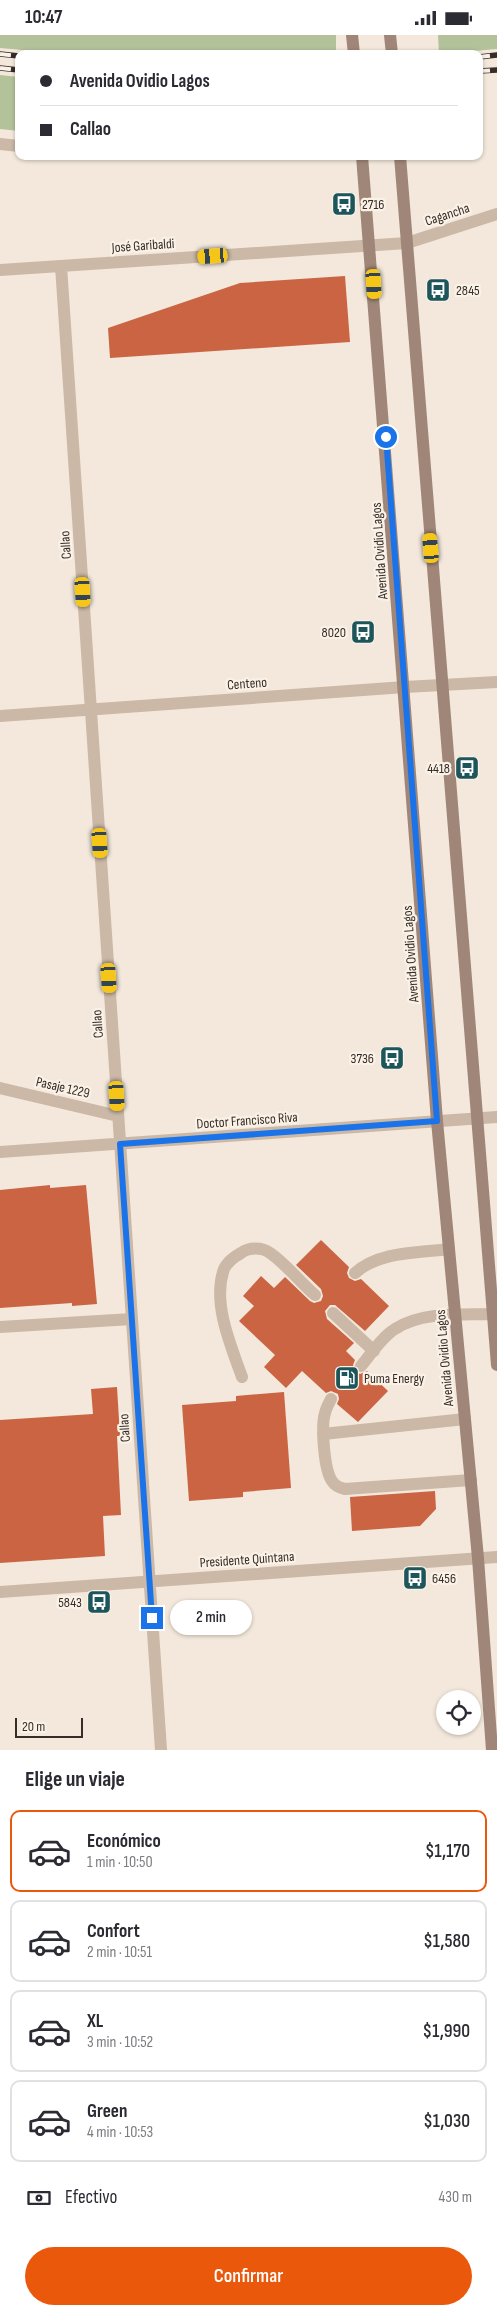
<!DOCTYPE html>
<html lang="es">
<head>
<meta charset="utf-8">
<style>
  body { margin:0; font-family:"Sofia Sans Condensed",sans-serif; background:#f7f7f7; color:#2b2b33; height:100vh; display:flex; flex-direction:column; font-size:19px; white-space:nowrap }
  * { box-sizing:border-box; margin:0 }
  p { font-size:16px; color:#7c7c81 }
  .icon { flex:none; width:28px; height:28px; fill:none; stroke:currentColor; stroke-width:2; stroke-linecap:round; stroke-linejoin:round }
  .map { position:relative; height:1715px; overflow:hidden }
  .details { display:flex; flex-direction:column; background:#fff; flex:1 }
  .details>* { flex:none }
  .banner { position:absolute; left:15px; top:15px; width:468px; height:110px; border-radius:10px; box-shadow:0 1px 4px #0004; display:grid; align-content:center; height:110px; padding:0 25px; background:#fff }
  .controls { position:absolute; left:436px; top:1655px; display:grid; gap:10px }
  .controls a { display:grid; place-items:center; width:45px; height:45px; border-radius:50%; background:#fff; box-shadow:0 1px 4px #0004; font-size:25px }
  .scale { position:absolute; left:15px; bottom:12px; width:68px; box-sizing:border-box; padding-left:5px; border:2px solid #372c27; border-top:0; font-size:14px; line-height:18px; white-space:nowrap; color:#372c27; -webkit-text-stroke:4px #faf2e7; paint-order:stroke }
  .end { position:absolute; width:22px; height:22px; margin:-11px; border:6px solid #1a73e8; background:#fff; box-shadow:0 0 0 2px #fff }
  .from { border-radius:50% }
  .bubble { position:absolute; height:35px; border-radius:18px; background:#fff; box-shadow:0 1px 4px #0004; font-size:16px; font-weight:600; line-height:35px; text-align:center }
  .car { position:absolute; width:15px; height:30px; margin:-15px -8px; border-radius:6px; box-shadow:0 0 4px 1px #0007; background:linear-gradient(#f5c518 24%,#345 0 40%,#f5c518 0 76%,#345 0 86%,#f5c518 0) }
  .banner b { display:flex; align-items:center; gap:18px; height:48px; font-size:19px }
  .banner b+b { border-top:1px solid #e1e1e2 }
  .banner i { width:12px; height:12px; background:#2b2b33 }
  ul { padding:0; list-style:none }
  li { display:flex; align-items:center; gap:15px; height:82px; margin:0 10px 8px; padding:0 15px; border:2px solid #e1e1e2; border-radius:10px }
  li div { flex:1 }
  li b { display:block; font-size:19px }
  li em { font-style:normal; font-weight:600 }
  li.active { border-color:#ea580c }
  li>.icon { width:45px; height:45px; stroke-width:1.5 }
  h2 { padding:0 25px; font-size:22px; line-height:60px }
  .pay { display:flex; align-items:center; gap:12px; height:55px; padding:0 25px; font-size:19px }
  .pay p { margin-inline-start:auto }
  .action { display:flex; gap:10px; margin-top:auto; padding:10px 25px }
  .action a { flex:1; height:58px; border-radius:30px; background:#ea580c; color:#fff; font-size:20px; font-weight:600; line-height:58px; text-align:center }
  .status { display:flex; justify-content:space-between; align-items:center; height:35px; padding:0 25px; background:#fff; direction:ltr }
  .status svg { height:14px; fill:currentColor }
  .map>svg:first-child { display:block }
  .green { fill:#b4c29a }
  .building { fill:#ca6442 }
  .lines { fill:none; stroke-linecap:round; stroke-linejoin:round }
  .lane { stroke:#cbb8a6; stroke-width:12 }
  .street { stroke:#cbb8a6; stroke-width:12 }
  .secondary { stroke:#9f8678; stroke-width:12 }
  .rail-casing { stroke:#372c27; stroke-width:5.5 }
  .rail { stroke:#faf2e7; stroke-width:4; stroke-dasharray:11; stroke-linecap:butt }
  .route { stroke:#1a73e8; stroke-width:6 }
  .labels { text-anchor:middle; stroke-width:4.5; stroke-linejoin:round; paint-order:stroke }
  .poi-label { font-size:14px; fill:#372c27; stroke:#faf2e7; text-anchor:start }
  .street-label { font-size:14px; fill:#372c27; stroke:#faf2e7 }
</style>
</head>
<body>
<div class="status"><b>10:47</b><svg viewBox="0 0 49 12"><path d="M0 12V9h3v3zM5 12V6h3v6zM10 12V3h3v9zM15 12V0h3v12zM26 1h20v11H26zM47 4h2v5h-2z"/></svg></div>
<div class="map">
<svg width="497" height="1715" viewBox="0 0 497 1715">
  <rect width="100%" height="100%" fill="#f3e8db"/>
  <!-- green -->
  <path class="green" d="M0,0H336V19H67L0,13Z
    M438,0H497V14L439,19Z
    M0,40L19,42V96L0,94Z"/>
  <!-- building -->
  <path class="building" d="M345,241L350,307L110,323L108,293L240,248Z
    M50,1150V1153L86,1150L97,1269L72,1271V1268L0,1273V1155Z
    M321,1205L349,1232L347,1238L349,1243L355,1246L361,1244L389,1271L365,1296L335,1270H330L325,1276L327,1284L354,1308L346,1316L355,1325L353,1330L356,1337L360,1339L367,1336L388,1356L358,1387L337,1369L339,1364L338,1359L331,1356L326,1358L302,1336L286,1353L264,1332L275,1320L239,1286L254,1271L243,1261L261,1241L274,1253L285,1242L310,1266L314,1268L321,1266L323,1261L321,1254L296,1230Z
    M117,1352L120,1401H117L121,1480L103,1481L105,1521L0,1528V1385L93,1379L91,1354Z
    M284,1357L291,1453L243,1457V1462L189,1466L182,1370L236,1366V1361Z
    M435,1456L436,1474L420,1491L352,1496L350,1462Z"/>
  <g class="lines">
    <!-- lane -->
    <path class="lane" d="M355,1238C379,1216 418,1218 449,1214
      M333,1278L374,1316
      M0,1292L132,1284
      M361,1331C371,1319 382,1302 395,1294C422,1276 462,1280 493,1279
      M242,1342C231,1311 213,1270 223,1237C225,1229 234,1222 241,1218C249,1212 262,1212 270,1218C285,1228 301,1248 315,1260
      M331,1364C329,1368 326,1373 325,1378C321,1391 324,1435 332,1446C335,1451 340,1453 345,1454L471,1445
      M323,1399L465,1384"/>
    <!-- street -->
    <path class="street" d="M0,109L19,111
      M61,231L161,1715
      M0,235L407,208L497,179
      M0,681L405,652L497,647
      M0,1053L118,1081
      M0,1117L497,1082
      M0,1557L497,1522"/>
    <!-- secondary -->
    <path class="secondary" d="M352,0L354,19
      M390,0L392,19
      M362,121L437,1086L478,1523L492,1715
      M400,121L497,1330"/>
    <defs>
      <path id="rail" d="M0,19L19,21
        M479,22L497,20
        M0,33L19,35
        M479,36L497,35"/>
    </defs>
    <!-- rail casing -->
    <use href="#rail" class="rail-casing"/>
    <!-- rail -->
    <use href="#rail" class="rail"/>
  </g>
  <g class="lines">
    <!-- route -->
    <path class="route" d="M152,1583L120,1109L437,1086L386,402"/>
  </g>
  <!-- icons -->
  <defs>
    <symbol id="bus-square" viewBox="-11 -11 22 22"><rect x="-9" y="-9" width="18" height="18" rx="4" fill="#1c555a" stroke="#faf2e7"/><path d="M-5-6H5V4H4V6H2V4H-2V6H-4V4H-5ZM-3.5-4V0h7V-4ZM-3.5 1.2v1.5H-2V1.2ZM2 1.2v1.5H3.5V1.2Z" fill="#fff"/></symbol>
    <symbol id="fuel-square" viewBox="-11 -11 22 22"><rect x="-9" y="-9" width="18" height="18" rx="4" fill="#1c555a" stroke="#faf2e7"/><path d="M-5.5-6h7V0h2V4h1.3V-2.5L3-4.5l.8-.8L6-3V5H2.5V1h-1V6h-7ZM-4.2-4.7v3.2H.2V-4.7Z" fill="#fff"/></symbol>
  </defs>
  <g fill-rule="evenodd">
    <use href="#bus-square" x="330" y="155" width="28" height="28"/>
    <use href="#bus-square" x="424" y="241" width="28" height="28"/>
    <use href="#bus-square" x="349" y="583" width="28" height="28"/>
    <use href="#bus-square" x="453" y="719" width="28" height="28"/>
    <use href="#bus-square" x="378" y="1009" width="28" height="28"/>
    <use href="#fuel-square" x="333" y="1329" width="28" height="28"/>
    <use href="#bus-square" x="401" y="1529" width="28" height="28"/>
    <use href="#bus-square" x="85" y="1553" width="28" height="28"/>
  </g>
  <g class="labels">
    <!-- poi labels -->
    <g class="poi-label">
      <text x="362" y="174">2716</text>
      <text x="456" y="260">2845</text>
      <text x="346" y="602" text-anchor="end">8020</text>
      <text x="450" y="738" text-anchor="end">4418</text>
      <text x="374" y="1028" text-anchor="end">3736</text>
      <text x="364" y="1348">Puma Energy</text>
      <text x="432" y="1548">6456</text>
      <text x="82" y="1572" text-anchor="end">5843</text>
    </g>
    <!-- street labels -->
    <g class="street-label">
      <text transform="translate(447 179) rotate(-18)" y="5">Cagancha</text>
      <text transform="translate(143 210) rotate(-4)" y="5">José Garibaldi</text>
      <text transform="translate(65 510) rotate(-94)" y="5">Callao</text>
      <text transform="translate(379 516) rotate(-94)" y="5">Avenida Ovidio Lagos</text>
      <text transform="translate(247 648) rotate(-4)" y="5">Centeno</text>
      <text transform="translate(410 919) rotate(-94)" y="5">Avenida Ovidio Lagos</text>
      <text transform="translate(97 989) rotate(-94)" y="5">Callao</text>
      <text transform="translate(63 1052) rotate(13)" y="5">Pasaje 1229</text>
      <text transform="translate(247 1085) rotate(-4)" y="5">Doctor Francisco Riva</text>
      <text transform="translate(444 1323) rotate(-95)" y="5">Avenida Ovidio Lagos</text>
      <text transform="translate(124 1393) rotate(-94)" y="5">Callao</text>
      <text transform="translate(247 1524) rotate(-4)" y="5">Presidente Quintana</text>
    </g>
  </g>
</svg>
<div class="controls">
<a><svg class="icon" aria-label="locate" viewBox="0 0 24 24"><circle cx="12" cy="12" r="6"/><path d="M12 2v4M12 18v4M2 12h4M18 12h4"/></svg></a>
</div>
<div class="scale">20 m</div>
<i class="end from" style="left:386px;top:402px"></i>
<i class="end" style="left:152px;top:1583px"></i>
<div class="bubble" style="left:170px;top:1565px;width:82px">2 min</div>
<i class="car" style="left:213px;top:221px;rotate:266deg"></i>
<i class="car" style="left:374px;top:249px;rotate:176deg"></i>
<i class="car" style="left:431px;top:513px;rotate:355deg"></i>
<i class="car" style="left:83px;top:557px;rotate:176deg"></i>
<i class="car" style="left:100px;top:808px;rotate:176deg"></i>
<i class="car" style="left:109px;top:943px;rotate:176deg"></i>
<i class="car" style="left:117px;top:1061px;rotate:176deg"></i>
<div class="banner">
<b><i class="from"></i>Avenida Ovidio Lagos</b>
<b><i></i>Callao</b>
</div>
</div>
<section class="details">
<h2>Elige un viaje</h2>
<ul>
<li class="active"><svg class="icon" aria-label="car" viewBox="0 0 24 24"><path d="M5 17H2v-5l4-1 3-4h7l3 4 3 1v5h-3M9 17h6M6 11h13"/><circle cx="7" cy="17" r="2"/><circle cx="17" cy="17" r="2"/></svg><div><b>Económico</b><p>1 min · 10:50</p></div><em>$1,170</em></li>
<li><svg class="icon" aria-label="car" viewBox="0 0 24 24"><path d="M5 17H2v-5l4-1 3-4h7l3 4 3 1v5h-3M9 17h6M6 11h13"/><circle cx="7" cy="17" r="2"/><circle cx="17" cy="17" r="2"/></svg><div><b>Confort</b><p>2 min · 10:51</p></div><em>$1,580</em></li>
<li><svg class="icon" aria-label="car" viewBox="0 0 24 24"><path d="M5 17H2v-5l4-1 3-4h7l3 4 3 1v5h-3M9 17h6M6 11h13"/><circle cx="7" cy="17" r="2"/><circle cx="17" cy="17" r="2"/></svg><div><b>XL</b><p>3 min · 10:52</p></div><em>$1,990</em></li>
<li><svg class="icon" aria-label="car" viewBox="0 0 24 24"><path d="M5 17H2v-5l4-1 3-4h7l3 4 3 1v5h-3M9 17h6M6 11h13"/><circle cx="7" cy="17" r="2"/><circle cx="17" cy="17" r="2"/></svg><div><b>Green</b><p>4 min · 10:53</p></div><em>$1,030</em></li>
</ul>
<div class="pay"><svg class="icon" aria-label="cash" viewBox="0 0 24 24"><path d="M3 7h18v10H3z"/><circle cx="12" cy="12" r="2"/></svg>Efectivo<p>430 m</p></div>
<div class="action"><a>Confirmar</a></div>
</section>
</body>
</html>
